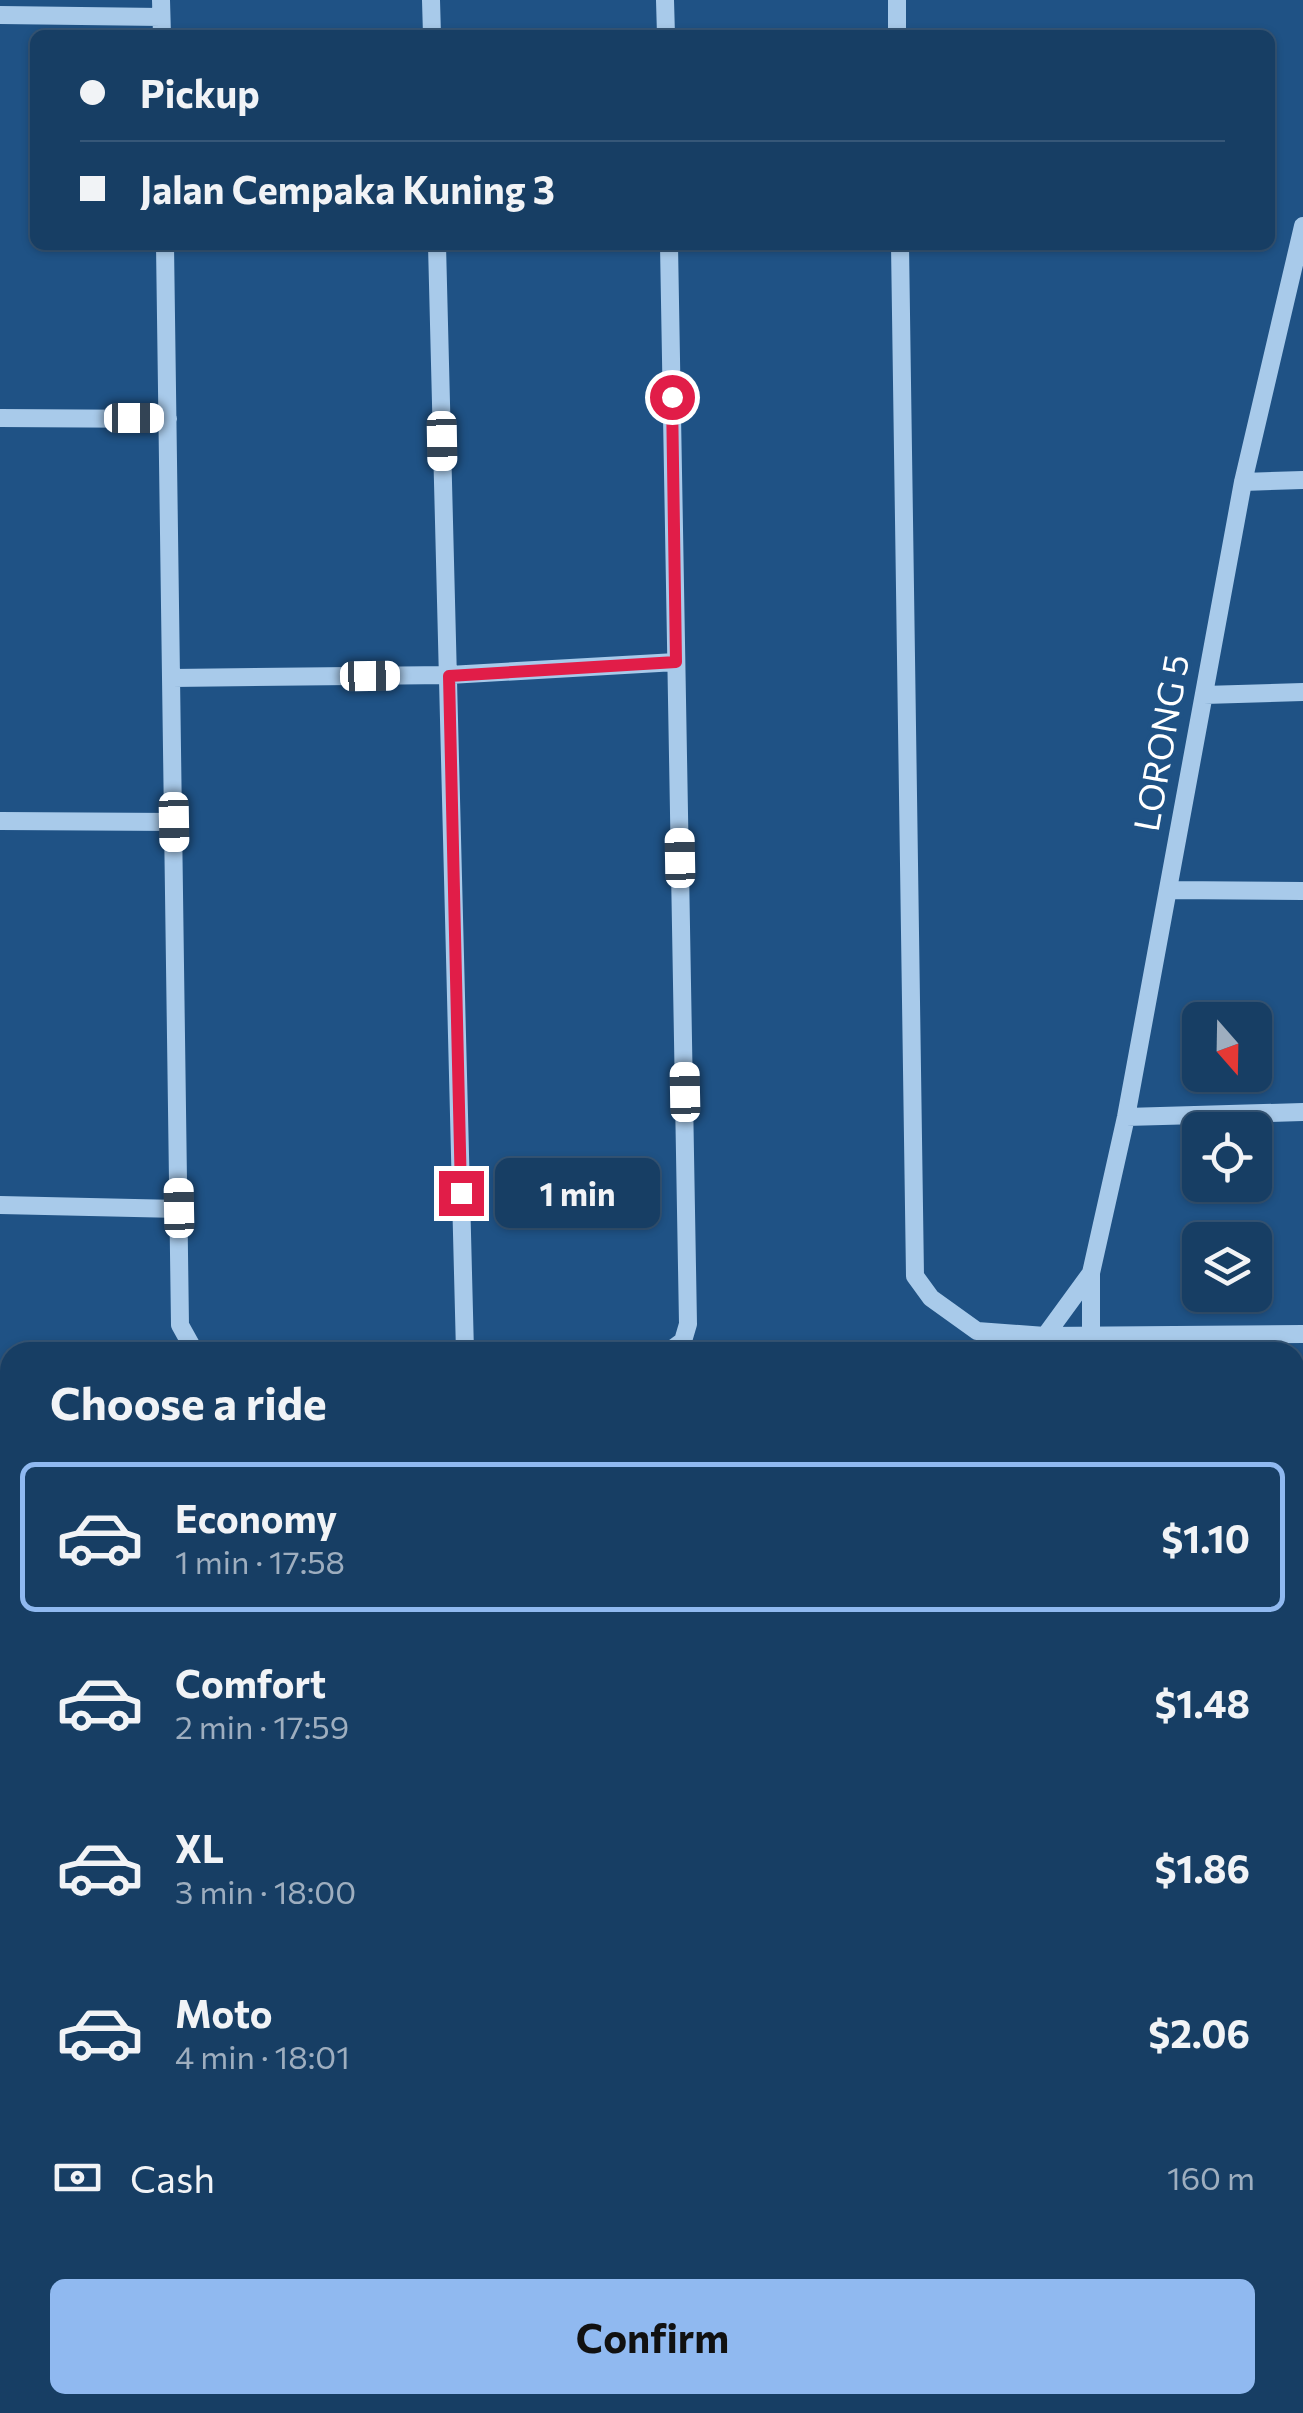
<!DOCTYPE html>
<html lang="en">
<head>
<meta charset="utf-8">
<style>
  body { margin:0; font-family:Commissioner,sans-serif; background:#24496d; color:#f1f3f6; height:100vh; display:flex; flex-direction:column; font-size:38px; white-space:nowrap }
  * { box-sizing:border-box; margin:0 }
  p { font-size:32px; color:#9eaebf }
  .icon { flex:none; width:55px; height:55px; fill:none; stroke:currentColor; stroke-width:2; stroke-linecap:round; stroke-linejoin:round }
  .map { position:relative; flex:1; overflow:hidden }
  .side { position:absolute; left:0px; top:1342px; width:1305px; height:1072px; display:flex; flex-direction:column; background:#173e64; border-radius:30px 30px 0 0; box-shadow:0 2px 8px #0004,0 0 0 2px #365778 }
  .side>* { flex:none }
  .top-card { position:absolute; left:30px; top:30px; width:1245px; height:220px; border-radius:15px; box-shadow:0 2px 8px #0004,0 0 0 2px #365778; display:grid; align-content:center; height:220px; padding:0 50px; background:#173e64 }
  .needle { width:65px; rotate:160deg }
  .fabs { position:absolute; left:1182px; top:1002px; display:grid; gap:20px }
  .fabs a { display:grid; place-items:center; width:90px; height:90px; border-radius:15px; background:#173e64; box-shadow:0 2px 8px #0004,0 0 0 2px #365778; font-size:50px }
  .end { position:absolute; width:45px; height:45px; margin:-22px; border:12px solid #e11d48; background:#fff; box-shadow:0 0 0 5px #fff }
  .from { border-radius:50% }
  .bubble { position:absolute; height:70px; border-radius:15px; background:#173e64; box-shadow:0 2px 8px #0004,0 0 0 2px #365778; font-size:32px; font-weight:700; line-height:70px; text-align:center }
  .car { position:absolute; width:30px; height:60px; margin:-30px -15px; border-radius:12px; box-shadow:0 0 8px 2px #0007; background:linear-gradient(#fff 24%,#345 0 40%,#fff 0 76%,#345 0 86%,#fff 0) }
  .top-card b { display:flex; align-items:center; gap:35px; height:95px; font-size:38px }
  .top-card b+b { border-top:2px solid #365778 }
  .top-card i { width:25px; height:25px; background:#f1f3f6 }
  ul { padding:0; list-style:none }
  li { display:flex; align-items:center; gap:30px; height:150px; margin:0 20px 15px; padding:0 30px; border:5px solid transparent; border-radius:15px }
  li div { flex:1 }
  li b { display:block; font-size:38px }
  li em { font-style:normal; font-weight:700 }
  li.selected { border-color:#90b9f0 }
  li>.icon { width:90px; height:90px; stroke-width:1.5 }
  h2 { padding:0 50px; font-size:45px; line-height:120px }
  .pay { display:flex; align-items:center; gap:25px; height:110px; padding:0 50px; font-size:38px }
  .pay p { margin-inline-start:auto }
  .action { display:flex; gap:20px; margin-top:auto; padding:20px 50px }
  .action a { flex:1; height:115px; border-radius:15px; background:#90b9f0; color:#111; font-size:40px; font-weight:700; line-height:115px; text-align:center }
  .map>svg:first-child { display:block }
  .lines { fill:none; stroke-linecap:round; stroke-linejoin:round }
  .minor { stroke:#a8caea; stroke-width:18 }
  .route { stroke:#e11d48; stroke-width:12 }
  .labels { text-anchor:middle; stroke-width:8; stroke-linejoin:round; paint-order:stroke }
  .street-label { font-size:35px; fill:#fff; stroke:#1f5285 }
</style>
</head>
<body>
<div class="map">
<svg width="1303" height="2413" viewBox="0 0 1303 2413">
  <rect width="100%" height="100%" fill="#1f5285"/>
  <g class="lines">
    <!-- minor -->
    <path class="minor" d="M161,0L162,35
      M431,0L432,35
      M665,0L666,35
      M897,0V35
      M0,15L161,17
      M165,245L180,1325L195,1352
      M437,245L465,1352
      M900,245L915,1276L931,1298L977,1331L1045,1336L1303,1334
      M0,418L168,419
      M1243,482L1303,480
      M172,678L449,675L676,662
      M1204,695L1303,692
      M0,821L175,822
      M1168,890L1303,891
      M1126,1117L1303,1112
      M0,1205L179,1209
      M668,1352L683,1341L688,1324L669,245
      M1045,1352V1336L1091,1273
      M1091,1352V1273L1126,1117L1243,482L1303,226
      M1295,1422H1303
      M0,1459L10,1458
      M1295,1823H1303
      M0,2030H10
      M0,2199H10
      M1295,2343H1303
      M0,2370H10
      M1032,2413V2405
      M1088,2413V2405"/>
  </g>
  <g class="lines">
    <!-- route -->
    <path class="route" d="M461,1193L449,676L676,662L672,397"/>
  </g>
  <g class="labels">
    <!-- street labels -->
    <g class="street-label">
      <text transform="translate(1162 743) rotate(-80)" y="12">LORONG 5</text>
    </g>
  </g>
</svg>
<div class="fabs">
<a><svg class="needle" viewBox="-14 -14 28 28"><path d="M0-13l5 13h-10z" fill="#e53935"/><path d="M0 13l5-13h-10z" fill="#9eaebf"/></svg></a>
<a><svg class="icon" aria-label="locate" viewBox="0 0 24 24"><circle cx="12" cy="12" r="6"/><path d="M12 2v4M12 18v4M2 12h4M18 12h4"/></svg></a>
<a><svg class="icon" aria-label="layers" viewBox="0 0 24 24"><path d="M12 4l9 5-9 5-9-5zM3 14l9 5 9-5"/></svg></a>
</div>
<i class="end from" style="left:672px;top:397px"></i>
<i class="end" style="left:461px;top:1193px"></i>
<div class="bubble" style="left:495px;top:1158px;width:165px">1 min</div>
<i class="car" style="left:134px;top:418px;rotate:90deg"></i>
<i class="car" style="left:442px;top:441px;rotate:179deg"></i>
<i class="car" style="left:370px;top:676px;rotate:89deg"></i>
<i class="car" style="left:174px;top:822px;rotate:179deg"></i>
<i class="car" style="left:680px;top:858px;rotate:359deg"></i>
<i class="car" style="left:685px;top:1092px;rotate:359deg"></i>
<i class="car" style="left:179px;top:1208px;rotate:359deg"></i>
<div class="top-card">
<b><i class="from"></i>Pickup</b>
<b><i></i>Jalan Cempaka Kuning 3</b>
</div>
<section class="side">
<h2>Choose a ride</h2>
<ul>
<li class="selected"><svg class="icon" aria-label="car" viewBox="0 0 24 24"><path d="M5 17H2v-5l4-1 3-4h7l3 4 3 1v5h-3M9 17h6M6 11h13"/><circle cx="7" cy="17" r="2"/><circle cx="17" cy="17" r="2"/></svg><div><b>Economy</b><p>1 min · 17:58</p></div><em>$1.10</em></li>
<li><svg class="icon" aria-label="car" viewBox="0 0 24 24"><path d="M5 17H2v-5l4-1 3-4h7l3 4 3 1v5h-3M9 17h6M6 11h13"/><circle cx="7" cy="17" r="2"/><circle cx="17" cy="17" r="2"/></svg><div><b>Comfort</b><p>2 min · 17:59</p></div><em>$1.48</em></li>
<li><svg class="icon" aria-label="car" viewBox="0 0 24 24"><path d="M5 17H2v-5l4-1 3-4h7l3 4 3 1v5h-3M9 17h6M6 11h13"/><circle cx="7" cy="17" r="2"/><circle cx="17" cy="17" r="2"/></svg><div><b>XL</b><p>3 min · 18:00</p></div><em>$1.86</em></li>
<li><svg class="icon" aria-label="car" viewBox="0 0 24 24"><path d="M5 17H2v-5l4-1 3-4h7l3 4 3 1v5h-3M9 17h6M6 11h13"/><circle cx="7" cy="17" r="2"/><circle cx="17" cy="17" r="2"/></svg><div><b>Moto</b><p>4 min · 18:01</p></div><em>$2.06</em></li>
</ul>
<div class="pay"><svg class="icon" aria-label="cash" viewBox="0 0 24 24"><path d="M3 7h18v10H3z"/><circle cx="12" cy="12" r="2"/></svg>Cash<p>160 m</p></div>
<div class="action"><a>Confirm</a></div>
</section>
</div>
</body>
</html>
